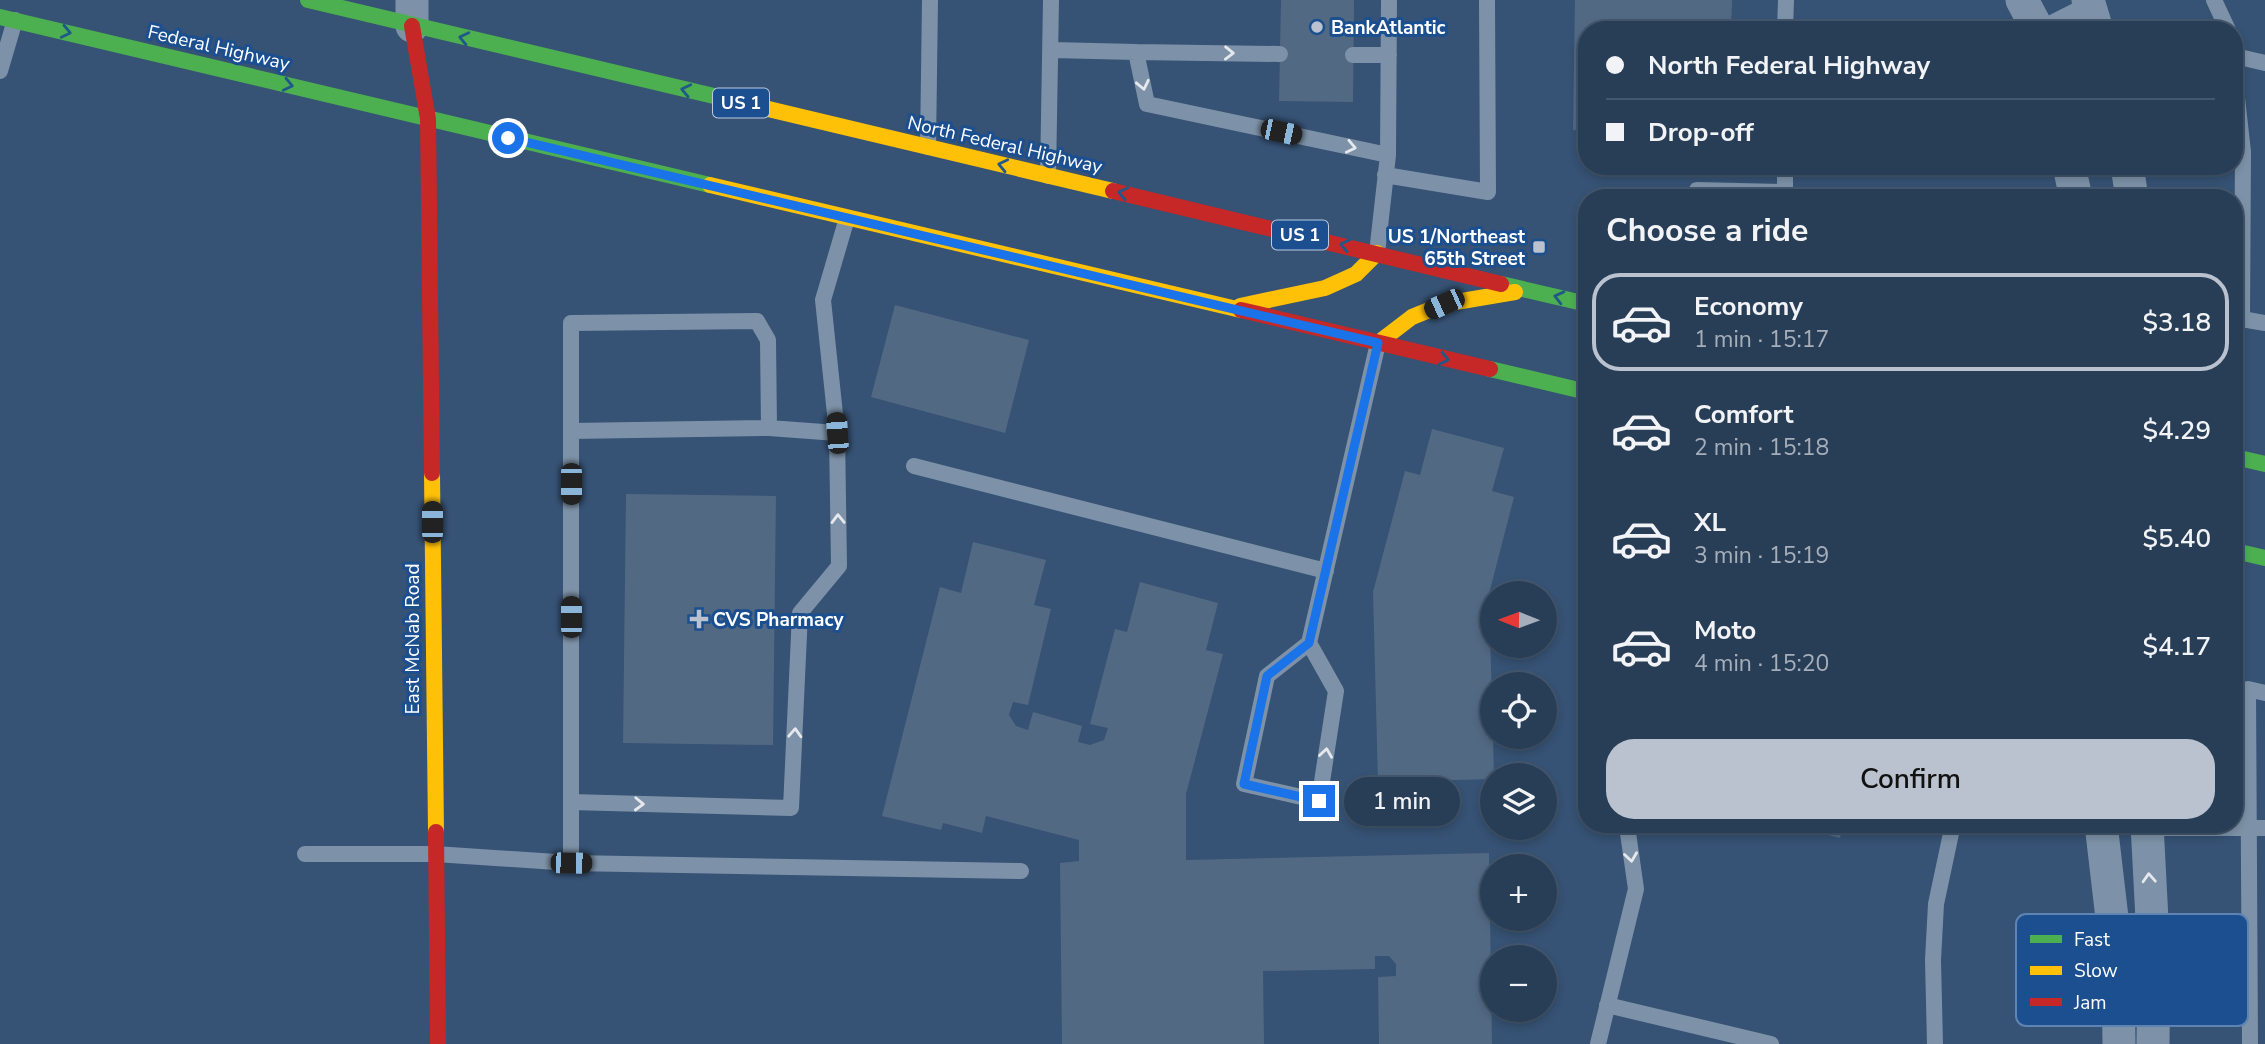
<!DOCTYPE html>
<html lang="en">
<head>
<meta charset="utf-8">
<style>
  body { margin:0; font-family:"Nunito Sans",sans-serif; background:#344961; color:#f1f3f6; height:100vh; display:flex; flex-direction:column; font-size:26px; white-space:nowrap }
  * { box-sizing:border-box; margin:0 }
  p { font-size:23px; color:#a5aeba }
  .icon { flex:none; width:38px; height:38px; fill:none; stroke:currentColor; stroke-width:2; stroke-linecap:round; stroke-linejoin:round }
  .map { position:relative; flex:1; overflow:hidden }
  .panel { position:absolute; left:1578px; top:189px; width:665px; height:644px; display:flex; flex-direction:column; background:#283e57; border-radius:28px; box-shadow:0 4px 10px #0003,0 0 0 2px #44576d }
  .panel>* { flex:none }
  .hud { position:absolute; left:1578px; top:21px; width:665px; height:154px; border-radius:28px; box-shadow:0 4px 10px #0003,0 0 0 2px #44576d; display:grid; align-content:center; height:154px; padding:0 28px; background:#283e57 }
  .needle { width:46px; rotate:271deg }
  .fabs { position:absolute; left:1480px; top:581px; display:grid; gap:14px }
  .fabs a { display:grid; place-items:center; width:77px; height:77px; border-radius:50%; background:#283e57; box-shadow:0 4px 10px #0003,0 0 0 2px #44576d; font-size:35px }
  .end { position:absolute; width:32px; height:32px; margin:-16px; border:9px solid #1a73e8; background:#fff; box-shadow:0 0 0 4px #fff }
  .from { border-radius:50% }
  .bubble { position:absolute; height:49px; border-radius:24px; background:#283e57; box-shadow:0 4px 10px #0003,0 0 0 2px #44576d; font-size:23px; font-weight:600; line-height:49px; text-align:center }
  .car { position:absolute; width:21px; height:42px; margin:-21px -10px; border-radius:9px; box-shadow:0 0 5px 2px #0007; background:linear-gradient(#222 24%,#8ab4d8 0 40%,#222 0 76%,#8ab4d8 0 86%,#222 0) }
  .hud b { display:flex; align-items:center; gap:24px; height:66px; font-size:26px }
  .hud b+b { border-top:2px solid #44576d }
  .hud i { width:18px; height:18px; background:#f1f3f6 }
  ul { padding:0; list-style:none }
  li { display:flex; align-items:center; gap:21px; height:98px; margin:0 14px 10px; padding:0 14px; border:4px solid transparent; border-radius:28px }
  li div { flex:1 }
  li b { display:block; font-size:26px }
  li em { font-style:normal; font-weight:600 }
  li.active { border-color:#b9c2ce }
  li>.icon { width:63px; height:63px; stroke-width:1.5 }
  h2 { padding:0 28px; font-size:32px; line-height:84px }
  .button { display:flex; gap:14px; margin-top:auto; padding:14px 28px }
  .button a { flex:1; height:80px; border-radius:28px; background:#b9c2ce; color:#111; font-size:28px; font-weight:600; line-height:80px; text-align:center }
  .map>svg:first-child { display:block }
  .building { fill:#526984 }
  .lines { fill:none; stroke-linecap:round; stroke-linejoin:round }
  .lane { stroke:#7d92a8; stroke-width:16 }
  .street { stroke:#7d92a8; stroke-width:33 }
  .fast { stroke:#4caf50; stroke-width:16 }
  .slow { stroke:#ffc107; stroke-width:16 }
  .jam { stroke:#c62828; stroke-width:16 }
  .oneway { stroke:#205989 }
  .oneway2 { stroke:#e5e9ee }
  .route { stroke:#1a73e8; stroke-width:9 }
  .poi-dot { fill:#b9c2ce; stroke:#1b4f8f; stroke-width:2.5 }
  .labels { text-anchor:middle; stroke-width:6; stroke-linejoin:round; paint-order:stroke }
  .shield { fill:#1b4f8f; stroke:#bbcadd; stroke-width:2 }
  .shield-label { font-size:18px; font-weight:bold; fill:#fff }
  .poi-label { font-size:19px; font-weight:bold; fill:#fff; stroke:#1b4f8f; text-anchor:start }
  .street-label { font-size:19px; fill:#fff; stroke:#1b4f8f }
  .key { fill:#1b4f8f; stroke:#5f84b1; stroke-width:2 }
  .key-label { font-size:19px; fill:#fff }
</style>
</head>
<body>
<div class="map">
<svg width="2265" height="1044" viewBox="0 0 2265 1044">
  <rect width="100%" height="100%" fill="#365274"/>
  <!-- building -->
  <path class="building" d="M1281,0H1354L1353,102L1279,101Z
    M1575,0H1732L1731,30H1587V130H1573Z
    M895,305L1029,340L1005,433L871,397Z
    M1432,429L1504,448L1492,491L1514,497L1489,594L1494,775L1493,779L1378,782L1373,592L1405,471L1420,475Z
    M626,494L776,496L773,745L623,743Z
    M973,542L1046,560L1034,605L1051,609L1028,705L1013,702L1009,715L1016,726L1028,730L1033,712L1082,726L1078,742L1090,745L1104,740L1108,728L1090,724L1115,629L1127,632L1140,582L1218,603L1206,650L1223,654L1186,794V860L1489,853L1492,1044H1379L1378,977L1396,976V964L1389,956H1375V969L1263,971L1264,1044H1062L1060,863L1079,861V840L986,816L982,833L943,823L941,830L882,816L940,587L961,593Z
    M1783,824H1843L1840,838Z"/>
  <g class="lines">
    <!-- lane -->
    <path class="lane" d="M2214,0L2228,30
      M1785,30L1786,0
      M2038,30L2093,2
      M1052,50L1136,52L1147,104L1388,155
      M1136,52L1280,54
      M1353,55H1389
      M2235,56L2265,63
      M0,71L15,20
      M2235,80L2243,152L2242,319L2265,323
      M928,147L930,0
      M1385,175L1488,192L1487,0
      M1048,176L1051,0
      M1695,198L1697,190L1785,192V166
      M1377,253L1388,155L1389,0
      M571,431L769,428L837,433L823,300L847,218
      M914,466L1326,571
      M1309,643L1336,691L1319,801L1244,784L1267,676L1309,643L1378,343
      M571,802L791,808L800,613L839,566L837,433
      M2147,828H2265
      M305,854H435L571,863L1021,871
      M571,863V323L757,321L768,340L769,428
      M1607,1005L1771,1044
      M1598,1044L1636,889L1628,833L1630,824
      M1935,1044L1933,960L1936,904L1953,824
      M2250,1044L2248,689L2265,693"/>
    <!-- street -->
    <path class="street" d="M412,0V26
      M2022,0L2038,30
      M2088,0L2097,30
      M2069,166L2076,198
      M2127,166L2132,198
      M2101,824L2118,969L2119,1044
      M2147,824L2154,958L2153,1044"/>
    <!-- fast -->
    <path class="fast" d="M308,0L735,101
      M0,17L710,185
      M1501,284L1587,304
      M1490,369L1587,392
      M2235,457L2265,464
      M2235,551L2265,558"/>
    <!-- slow -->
    <path class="slow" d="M735,101L1113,191
      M710,185L1241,310
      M1240,306L1325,288L1356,274L1377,253
      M1378,343L1412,317L1444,304L1515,292
      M432,473L436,832"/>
    <!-- jam -->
    <path class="jam" d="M412,26L428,119L432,473
      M1113,191L1501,284
      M1241,310L1490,369
      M436,832L438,1044"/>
  </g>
  <!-- one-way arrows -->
  <defs><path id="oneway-chevron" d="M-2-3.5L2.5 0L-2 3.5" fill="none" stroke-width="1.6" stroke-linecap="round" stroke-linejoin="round" transform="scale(1.75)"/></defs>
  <g class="oneway">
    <use href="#oneway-chevron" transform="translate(66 32) rotate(13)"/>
    <use href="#oneway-chevron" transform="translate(464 38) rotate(-167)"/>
    <use href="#oneway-chevron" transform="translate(288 85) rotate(13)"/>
    <use href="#oneway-chevron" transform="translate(686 90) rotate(-167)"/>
    <use href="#oneway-chevron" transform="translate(1003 165) rotate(-167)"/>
    <use href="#oneway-chevron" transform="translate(1123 193) rotate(-167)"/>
    <use href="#oneway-chevron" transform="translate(1345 245) rotate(-167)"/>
    <use href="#oneway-chevron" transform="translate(1559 297) rotate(-166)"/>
    <use href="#oneway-chevron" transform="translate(1444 359) rotate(13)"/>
  </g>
  <g class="oneway2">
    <use href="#oneway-chevron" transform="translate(1229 53) rotate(1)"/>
    <use href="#oneway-chevron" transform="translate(1143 85) rotate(78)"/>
    <use href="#oneway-chevron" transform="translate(1351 147) rotate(12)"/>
    <use href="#oneway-chevron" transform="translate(838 519) rotate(-91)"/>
    <use href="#oneway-chevron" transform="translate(795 733) rotate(-87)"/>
    <use href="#oneway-chevron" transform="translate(1326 753) rotate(-82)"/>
    <use href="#oneway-chevron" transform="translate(639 804) rotate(2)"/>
    <use href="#oneway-chevron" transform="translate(1631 857) rotate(82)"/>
    <use href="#oneway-chevron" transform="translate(2149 878) rotate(-93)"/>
  </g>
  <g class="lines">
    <!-- route -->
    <path class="route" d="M508,138L1378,343L1309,643L1267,676L1244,784L1319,801"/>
  </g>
  <!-- markers -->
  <g class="poi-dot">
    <circle cx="1317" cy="27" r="7"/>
    <rect x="1532" y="240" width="14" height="14" rx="3.5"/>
    <path d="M695.5 608.5h7v7h7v7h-7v7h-7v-7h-7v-7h7z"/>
  </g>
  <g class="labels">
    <!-- shield labels -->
    <g class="shield">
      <rect x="713" y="88.5" width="56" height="29" rx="5"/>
      <rect x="1272" y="220.5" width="56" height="29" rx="5"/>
    </g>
    <g class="shield-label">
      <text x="741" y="109">US 1</text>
      <text x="1300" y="241">US 1</text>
    </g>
    <!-- poi labels -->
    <g class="poi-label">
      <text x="1331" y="34">BankAtlantic</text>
      <text x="1525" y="243" text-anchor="end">US 1/Northeast<tspan x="1525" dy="22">65th Street</tspan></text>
      <text x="713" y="626">CVS Pharmacy</text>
    </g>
    <!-- street labels -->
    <g class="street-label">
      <text transform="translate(219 47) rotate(13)" y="7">Federal Highway</text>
      <text transform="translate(1005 144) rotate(13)" y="7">North Federal Highway</text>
      <text transform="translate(412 639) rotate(-90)" y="7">East McNab Road</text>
    </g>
  </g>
  <!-- legend -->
  <rect x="2016" y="914" width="232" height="112" rx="10" class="key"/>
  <rect x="2030" y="935" width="32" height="8" fill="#4caf50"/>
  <rect x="2030" y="966" width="32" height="9" fill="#ffc107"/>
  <rect x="2030" y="998" width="32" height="8" fill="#c62828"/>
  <g class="key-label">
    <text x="2074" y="946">Fast</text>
    <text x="2074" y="977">Slow</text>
    <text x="2074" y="1009">Jam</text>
  </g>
</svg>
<div class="fabs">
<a><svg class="needle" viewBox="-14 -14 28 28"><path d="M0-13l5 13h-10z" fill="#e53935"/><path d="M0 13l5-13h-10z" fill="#a5aeba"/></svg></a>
<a><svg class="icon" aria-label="locate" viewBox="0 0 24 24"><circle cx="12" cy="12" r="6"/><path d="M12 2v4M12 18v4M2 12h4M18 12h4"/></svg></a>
<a><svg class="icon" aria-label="layers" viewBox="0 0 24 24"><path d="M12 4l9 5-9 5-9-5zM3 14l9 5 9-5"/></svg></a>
<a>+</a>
<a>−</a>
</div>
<i class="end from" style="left:508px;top:138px"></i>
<i class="end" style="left:1319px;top:801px"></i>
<div class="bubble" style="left:1344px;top:777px;width:116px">1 min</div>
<i class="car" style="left:1281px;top:132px;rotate:102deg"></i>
<i class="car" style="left:1444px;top:304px;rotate:246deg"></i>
<i class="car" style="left:837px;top:433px;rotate:356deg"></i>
<i class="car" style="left:571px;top:484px;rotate:180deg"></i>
<i class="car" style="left:432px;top:522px;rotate:0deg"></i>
<i class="car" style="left:571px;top:617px;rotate:0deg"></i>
<i class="car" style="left:571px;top:863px;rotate:91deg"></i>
<div class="hud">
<b><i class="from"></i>North Federal Highway</b>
<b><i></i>Drop-off</b>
</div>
<section class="panel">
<h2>Choose a ride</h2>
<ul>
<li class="active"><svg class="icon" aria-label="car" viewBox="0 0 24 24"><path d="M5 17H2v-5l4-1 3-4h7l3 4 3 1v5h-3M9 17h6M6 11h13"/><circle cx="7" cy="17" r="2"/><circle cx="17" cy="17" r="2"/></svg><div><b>Economy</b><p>1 min · 15:17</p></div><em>$3.18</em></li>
<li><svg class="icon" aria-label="car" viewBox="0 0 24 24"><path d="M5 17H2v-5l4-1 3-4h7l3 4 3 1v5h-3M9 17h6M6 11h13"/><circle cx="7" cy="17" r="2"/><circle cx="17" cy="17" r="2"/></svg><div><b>Comfort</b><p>2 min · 15:18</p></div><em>$4.29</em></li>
<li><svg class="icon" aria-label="car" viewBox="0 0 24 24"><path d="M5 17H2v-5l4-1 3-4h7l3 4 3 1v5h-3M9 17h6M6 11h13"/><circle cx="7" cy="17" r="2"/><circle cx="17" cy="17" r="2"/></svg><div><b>XL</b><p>3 min · 15:19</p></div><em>$5.40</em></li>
<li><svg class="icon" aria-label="car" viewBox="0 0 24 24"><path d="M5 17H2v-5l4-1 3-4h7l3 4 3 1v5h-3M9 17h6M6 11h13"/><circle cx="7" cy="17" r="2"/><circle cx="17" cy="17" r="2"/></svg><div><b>Moto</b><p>4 min · 15:20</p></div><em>$4.17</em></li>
</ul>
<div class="button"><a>Confirm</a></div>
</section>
</div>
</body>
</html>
